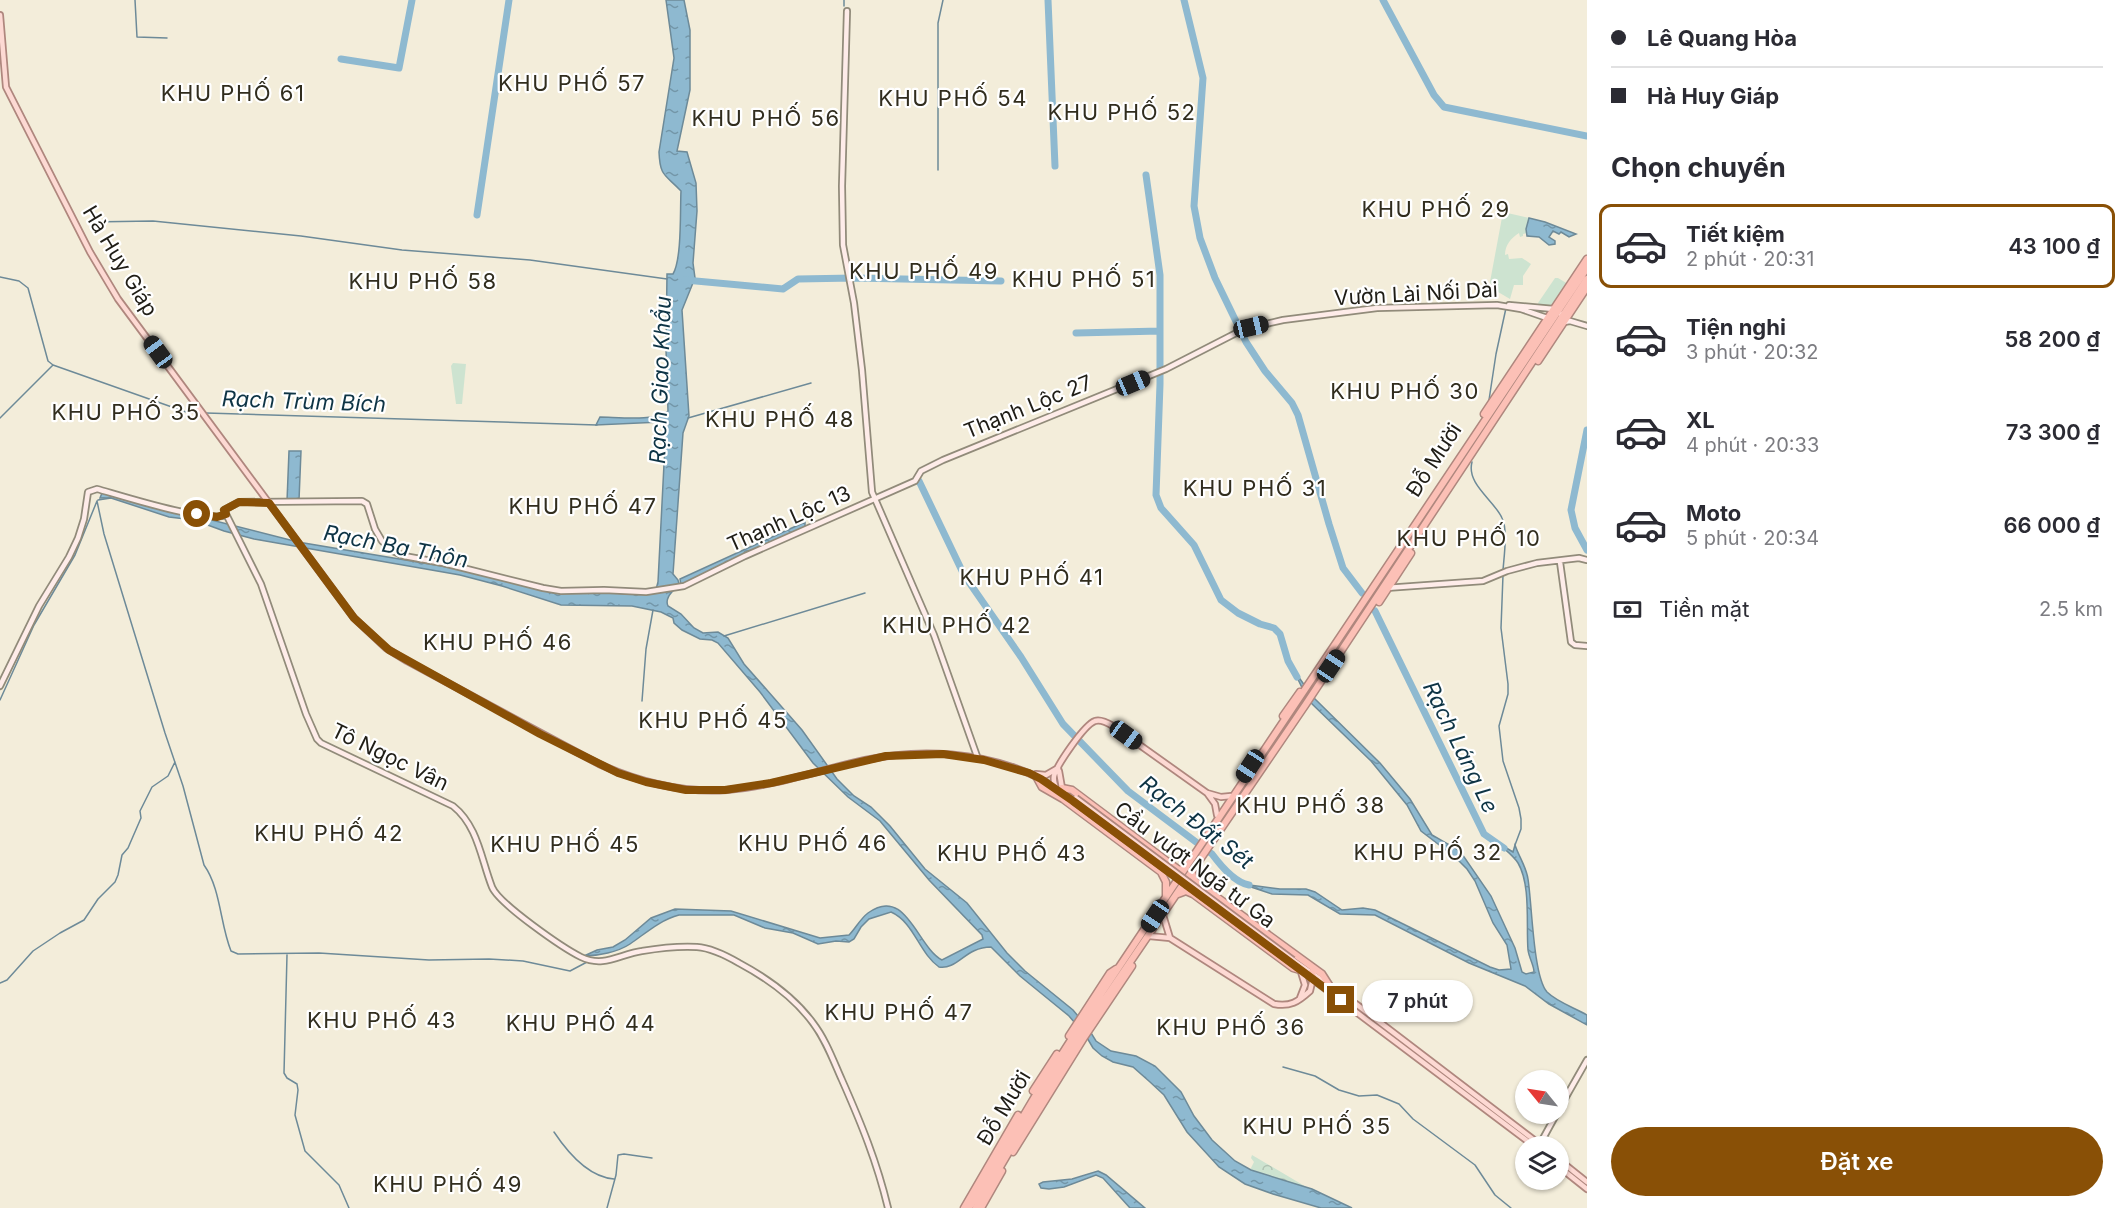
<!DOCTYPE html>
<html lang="vi">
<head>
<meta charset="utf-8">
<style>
  body { margin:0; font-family:Inter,sans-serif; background:#f7f7f7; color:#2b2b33; height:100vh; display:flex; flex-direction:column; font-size:22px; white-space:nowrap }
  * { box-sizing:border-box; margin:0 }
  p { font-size:20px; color:#7c7c81 }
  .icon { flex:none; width:33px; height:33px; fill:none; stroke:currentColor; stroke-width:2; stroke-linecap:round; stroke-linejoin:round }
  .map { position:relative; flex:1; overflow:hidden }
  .sheet { display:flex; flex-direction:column; background:#fff; width:540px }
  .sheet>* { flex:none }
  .hud { display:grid; align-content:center; height:132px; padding:0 24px; background:#fff }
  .needle { width:39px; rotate:300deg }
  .tools { position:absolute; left:1515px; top:1070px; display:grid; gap:12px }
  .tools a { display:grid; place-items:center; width:54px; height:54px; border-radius:50%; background:#fff; box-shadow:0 2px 4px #0004; font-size:30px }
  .end { position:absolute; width:27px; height:27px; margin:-14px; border:8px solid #895006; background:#fff; box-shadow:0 0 0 3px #fff }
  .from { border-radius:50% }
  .bubble { position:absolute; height:42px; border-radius:21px; background:#fff; box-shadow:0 2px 4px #0004; font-size:20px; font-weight:600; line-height:42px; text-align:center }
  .car { position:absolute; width:18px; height:36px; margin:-18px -9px; border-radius:8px; box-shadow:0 0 4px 2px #0007; background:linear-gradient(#222 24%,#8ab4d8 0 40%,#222 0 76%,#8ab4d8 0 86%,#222 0) }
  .hud b { display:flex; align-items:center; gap:21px; height:57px; font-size:22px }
  .hud b+b { border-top:2px solid #e1e1e2 }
  .hud i { width:15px; height:15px; background:#2b2b33 }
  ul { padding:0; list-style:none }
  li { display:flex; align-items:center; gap:18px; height:84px; margin:0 12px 9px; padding:0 12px; border:3px solid transparent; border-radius:12px }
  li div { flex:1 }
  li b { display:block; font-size:22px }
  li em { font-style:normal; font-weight:600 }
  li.selected { border-color:#895006 }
  li>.icon { width:54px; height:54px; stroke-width:1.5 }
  h2 { padding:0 24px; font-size:27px; line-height:72px }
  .pay { display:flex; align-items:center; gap:15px; height:66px; padding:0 24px; font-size:22px }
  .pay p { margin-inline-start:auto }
  .cta { display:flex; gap:12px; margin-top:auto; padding:12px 24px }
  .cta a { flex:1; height:69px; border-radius:36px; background:#895006; color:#fff; font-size:24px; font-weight:600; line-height:69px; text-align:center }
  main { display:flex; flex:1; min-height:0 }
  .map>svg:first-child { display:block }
  .grass { fill:#cde3d0 }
  .park { fill:url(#park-crowns) }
  .water { fill:url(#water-ripples); stroke:#6d8a98; stroke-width:1.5 }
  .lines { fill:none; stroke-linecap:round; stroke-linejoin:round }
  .stream { stroke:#6d8a98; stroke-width:1.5 }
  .river { stroke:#8eb9d0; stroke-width:7 }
  .secondary-casing { stroke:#918b7a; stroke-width:8 }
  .primary-casing { stroke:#af877e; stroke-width:8 }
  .highway-casing { stroke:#af877e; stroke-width:9 }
  .secondary { stroke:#feece9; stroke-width:4.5 }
  .primary { stroke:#fdd9d3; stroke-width:4.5 }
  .highway { stroke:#fcc0b6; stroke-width:6 }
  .primary-bridge-casing { stroke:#af877e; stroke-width:8; stroke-linecap:butt }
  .primary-bridge { stroke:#fdd9d3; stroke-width:4.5 }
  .route { stroke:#895006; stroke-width:8 }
  .labels { text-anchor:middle; stroke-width:4.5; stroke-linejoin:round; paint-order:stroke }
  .street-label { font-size:21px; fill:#1f1d16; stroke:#fff }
  .neighbourhood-label { font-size:22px; letter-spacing:1.5px; fill:#312d1e; stroke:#fff }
  .water-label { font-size:22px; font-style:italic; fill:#0e3445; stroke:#fff }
</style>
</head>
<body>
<main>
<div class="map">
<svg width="1587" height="1208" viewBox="0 0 1587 1208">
  <defs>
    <pattern id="park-crowns" width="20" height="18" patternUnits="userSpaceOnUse" patternTransform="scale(1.5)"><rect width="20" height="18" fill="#cde3d0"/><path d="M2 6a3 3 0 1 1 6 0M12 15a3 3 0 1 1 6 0" fill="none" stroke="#b0c2b2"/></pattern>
    <pattern id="water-ripples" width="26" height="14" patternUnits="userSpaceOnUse" patternTransform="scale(1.5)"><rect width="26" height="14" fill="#8eb9d0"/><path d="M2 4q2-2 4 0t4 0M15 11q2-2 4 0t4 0" fill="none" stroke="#7396a8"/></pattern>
  </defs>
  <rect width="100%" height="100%" fill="#f3edda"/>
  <!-- grass -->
  <path class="grass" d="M1503,212L1529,218L1527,233L1523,234V236L1520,237L1519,233C1511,238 1505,245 1505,255L1508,254L1509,259L1522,258L1531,264L1523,276V285H1514L1510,299L1493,289L1490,282Z
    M1555,278H1558L1568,284L1552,307L1539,305L1538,303Z
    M453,363L466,364L462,404H456L451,366Z"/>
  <!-- park -->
  <path class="park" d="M1252,1155L1308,1188L1250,1170L1254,1162L1251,1158Z"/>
  <!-- water -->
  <path class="water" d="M666,0H684L690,30V90L677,151L687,152L696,183L697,211L693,263L695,278L682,310L689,416L683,433L673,574L678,580L679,584C674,591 664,597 668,606L681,614L694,628L703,633L718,632L728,638L744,664L802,730L837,779L854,796L871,807L890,826L925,869L967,903L1007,953L1025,971L1073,1010L1088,1028L1096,1041L1111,1051L1136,1056L1155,1066L1181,1092L1194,1116L1212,1140L1235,1161L1251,1170L1312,1189L1352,1208H1321L1273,1194L1245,1184L1219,1167L1187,1132L1164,1095L1150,1082L1133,1067L1113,1062L1102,1056L1093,1048L1086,1036L1069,1016L1020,976L991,947C965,947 958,970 939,967C919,953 914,922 891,912L869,919L861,927L854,939L849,942L836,941L818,944L793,933L765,928L734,915H679C660,920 646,933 630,944C618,952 598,956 584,956L597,950L613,947L625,940L651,918L675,909L731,911L820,938L849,935C856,928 860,919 868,913C906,885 917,947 942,960L983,939L982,935L929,880L880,821L848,797L813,763L760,692L718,643L712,640L700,639L682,630L674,623L673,618L661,612L632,606L561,605L502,586L460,575L254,539L224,531L194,520L169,517L111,498H100L102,493H105L298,542L465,570L555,593L599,592L629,594L655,593L658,582L666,425L661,422L596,425L600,417C616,417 656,422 668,411L666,349L667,274H673C682,259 680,210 681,191C665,174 660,177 659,152L674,58Z
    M1529,218L1545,222L1576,234L1569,237L1561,232L1559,234L1553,231L1549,237L1555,241V244L1549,245L1539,237L1527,236L1526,229Z
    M289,451H301L299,500L287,501Z
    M805,522V527L681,585L680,579Z
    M1293,669L1312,696L1380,763L1410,799L1432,835L1460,851L1491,896L1515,948L1522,972L1526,974L1534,972C1534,965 1529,958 1528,950C1526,925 1531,885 1518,863C1513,855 1504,849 1498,843L1513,852L1515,845C1519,857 1526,866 1528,879C1532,903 1533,976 1547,992C1557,1002 1575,1008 1587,1015V1025L1549,1004L1525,986L1469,963L1375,915L1340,914L1308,895L1272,894L1242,884L1280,889H1306L1315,892L1342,910L1363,908L1375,910L1490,967L1499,970L1511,969L1507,945L1493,923L1475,881L1467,869L1455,857L1421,831L1407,805L1371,761L1308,700Z
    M1098,1171L1106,1175L1145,1208H1130L1103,1178L1096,1175L1064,1187L1049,1189L1041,1188L1039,1184L1043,1182L1072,1179Z"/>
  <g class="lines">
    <!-- stream -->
    <path class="stream" d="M135,0L137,37L167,38
      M844,6V0
      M938,170V23L943,0
      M89,222L153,221L301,236L402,250L530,260L667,279
      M0,277L19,281L28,288L48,361L53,365L186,412L201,413
      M1489,400L1496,354L1506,308
      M206,413L597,425
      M0,418L53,365
      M688,418L811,383
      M1472,462C1466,484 1494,500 1502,518C1508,529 1504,557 1503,570
      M98,500L111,498
      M97,501L104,534L165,733L183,786L204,865C221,889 220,924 231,951L238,954L319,953L429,960L489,959L523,961L570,971L587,962
      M1503,575L1501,628L1508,684V694L1499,726L1503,761L1519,808L1521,819V829L1515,845
      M724,636L865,593
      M0,700L34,625L75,555L97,501
      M642,701L646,649L653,610
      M287,955L284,1073L287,1078L297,1084L298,1090L295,1115L305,1151L339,1185L349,1208
      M0,983L7,980L33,951L60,933L84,920L98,899L115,882L118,875L122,855L128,848L141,818L140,811L152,787L168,776L175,762
      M1283,1067L1315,1076L1339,1090L1359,1096L1377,1095L1399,1104L1413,1119L1475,1165L1495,1195L1511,1208
      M554,1132C568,1153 588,1177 614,1179
      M607,1208L616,1175L618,1155L624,1154L652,1158"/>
    <!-- river -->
    <path class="river" d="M1048,0L1055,166
      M1184,0L1203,78L1194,206L1200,238L1215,278L1246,342L1265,371L1292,403L1298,415L1329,524L1343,568L1362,593
      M1383,0L1434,95L1444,107L1587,136
      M341,59L399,68L412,0
      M1146,175L1160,275V384L1156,495L1161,508L1194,545L1221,600L1238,613L1260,624L1274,628L1280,634L1288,661L1297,677
      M477,215L509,0
      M685,280L783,289L798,279L854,278L1001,281
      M1076,333L1160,331
      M1587,430L1571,510L1575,528L1587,550
      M919,481L964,575L1021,657L1063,724L1128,791L1212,854C1221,866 1234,882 1249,885
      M1375,611L1484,834L1504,848"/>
    <defs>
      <path id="secondary" d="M847,11L842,186L843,245L854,303L862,370L872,492L934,635L978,759
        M1509,305L1554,309L1565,317
        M1564,322L1570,321L1587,326
        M1560,562L1571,642L1575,645L1587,646
        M1386,588L1483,581L1507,571L1537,563L1579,558L1587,560
        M0,686L39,606L69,557L78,538L84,519L88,492L97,489C122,496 206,523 226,515
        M1558,1111L1587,1060
        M1540,1144L1557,1113
        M888,1208C877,1162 861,1123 842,1080C833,1060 826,1040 813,1023C794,997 767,978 739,963C727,956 712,948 697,947C679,946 660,948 642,951C620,954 604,968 581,957C563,948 499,904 492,887C481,859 478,826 453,806L321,743L317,739L306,714L261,584L224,510L239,502L362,501L367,504L375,529L382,541L393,551L404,556L443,563L543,588L561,591L604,590L646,592L684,586L745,556L915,481L921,471L943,460L1166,369L1244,329L1283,320L1377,308L1497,305L1521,309L1550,319"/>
      <path id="primary" d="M0,15L6,87L90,252L118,299L354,618L386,648L407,661L599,764C639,782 683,793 727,790C775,786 819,770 865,760C921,748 983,752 1035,776C1048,782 1061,793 1073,801
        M1059,771L1062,788
        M1036,774L1046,775L1058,768
        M1057,790C1055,786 1053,781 1054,776C1057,765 1084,725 1095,721C1101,719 1108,723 1113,726L1207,793L1221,797L1231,796
        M1207,793L1215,804L1217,815
        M1163,915L1170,938
        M1149,936L1170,938L1274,1004C1290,1007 1298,1002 1310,991L1313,978
        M1293,960L1356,1004L1542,1146
        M1299,969L1534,1146
        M1300,998L1305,985L1301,972
        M1558,1159L1587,1182
        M1558,1166L1587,1189"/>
      <path id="highway" d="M1538,361L1587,287
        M1484,414L1587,259
        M1379,602L1411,553
        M1283,716L1300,692
        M1036,776L1042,787L1063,799L1161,872L1166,882V897
        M1062,788L1072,790L1172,865L1179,870L1186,868
        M1192,873L1195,881L1199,884L1322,974L1329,985
        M1178,894L1186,891L1193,894L1293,968L1300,970
        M1312,972L1313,978
        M1069,1036L1110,973L1116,969
        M1033,1091L1057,1054
        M1013,1152L1085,1036L1132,966
        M964,1208L1018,1115
        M969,1208L1037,1093L1087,1015L1587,268
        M976,1208L1041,1097L1081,1034L1306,704L1587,279
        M981,1208L1002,1171"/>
    </defs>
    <!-- secondary casing -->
    <use href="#secondary" class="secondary-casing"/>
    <!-- primary casing -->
    <use href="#primary" class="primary-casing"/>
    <!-- highway casing -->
    <use href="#highway" class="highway-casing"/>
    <!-- secondary -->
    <use href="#secondary" class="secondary"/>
    <!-- primary -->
    <use href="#primary" class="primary"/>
    <!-- highway -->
    <use href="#highway" class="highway"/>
    <defs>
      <path id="primary-bridge" d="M1076,798L1293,960
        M1073,801L1291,962"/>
    </defs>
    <!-- primary-bridge casing -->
    <use href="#primary-bridge" class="primary-bridge-casing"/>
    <!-- primary-bridge -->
    <use href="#primary-bridge" class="primary-bridge"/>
  </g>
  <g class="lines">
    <!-- route -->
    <path class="route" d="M197,514L217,517L226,514L224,510L239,502L269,503L354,618L389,650L540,734L618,773L646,782L686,790H725L771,783L886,756L943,754L984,760L1029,773L1041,779L1073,801L1341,1000"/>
  </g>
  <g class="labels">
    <!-- street labels -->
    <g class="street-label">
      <text transform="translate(120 261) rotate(59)" y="7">Hà Huy Giáp</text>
      <text transform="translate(1416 294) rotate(-3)" y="7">Vườn Lài Nối Dài</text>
      <text transform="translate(1028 407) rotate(-22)" y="7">Thạnh Lộc 27</text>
      <text transform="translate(1434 460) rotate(-57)" y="7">Đỗ Mười</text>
      <text transform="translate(789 519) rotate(-24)" y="7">Thạnh Lộc 13</text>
      <text transform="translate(390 757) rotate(26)" y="7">Tô Ngọc Vân</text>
      <text transform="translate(1195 865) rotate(37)" y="7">Cầu vượt Ngã tư Ga</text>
      <text transform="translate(1004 1108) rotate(-59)" y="7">Đỗ Mười</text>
    </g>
    <!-- neighbourhood labels -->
    <g class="neighbourhood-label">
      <text x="572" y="91">KHU PHỐ 57</text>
      <text x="233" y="101">KHU PHỐ 61</text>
      <text x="953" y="106">KHU PHỐ 54</text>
      <text x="1122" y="120">KHU PHỐ 52</text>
      <text x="766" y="126">KHU PHỐ 56</text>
      <text x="1436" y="217">KHU PHỐ 29</text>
      <text x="924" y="279">KHU PHỐ 49</text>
      <text x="1084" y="287">KHU PHỐ 51</text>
      <text x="423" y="289">KHU PHỐ 58</text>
      <text x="1405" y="399">KHU PHỐ 30</text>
      <text x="126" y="420">KHU PHỐ 35</text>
      <text x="780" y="427">KHU PHỐ 48</text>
      <text x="1255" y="496">KHU PHỐ 31</text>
      <text x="583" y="514">KHU PHỐ 47</text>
      <text x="1469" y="546">KHU PHỐ 10</text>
      <text x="1032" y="585">KHU PHỐ 41</text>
      <text x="957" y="633">KHU PHỐ 42</text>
      <text x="498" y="650">KHU PHỐ 46</text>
      <text x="713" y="728">KHU PHỐ 45</text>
      <text x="1311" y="813">KHU PHỐ 38</text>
      <text x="329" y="841">KHU PHỐ 42</text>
      <text x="813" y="851">KHU PHỐ 46</text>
      <text x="565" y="852">KHU PHỐ 45</text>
      <text x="1428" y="860">KHU PHỐ 32</text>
      <text x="1012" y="861">KHU PHỐ 43</text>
      <text x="899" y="1020">KHU PHỐ 47</text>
      <text x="382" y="1028">KHU PHỐ 43</text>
      <text x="581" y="1031">KHU PHỐ 44</text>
      <text x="1231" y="1035">KHU PHỐ 36</text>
      <text x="1317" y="1134">KHU PHỐ 35</text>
      <text x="448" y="1192">KHU PHỐ 49</text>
    </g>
    <!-- water labels -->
    <g class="water-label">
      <text transform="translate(660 380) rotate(-88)" y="8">Rạch Giao Khẩu</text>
      <text transform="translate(304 401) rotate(2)" y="8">Rạch Trùm Bích</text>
      <text transform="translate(396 546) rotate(11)" y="8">Rạch Ba Thôn</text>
      <text transform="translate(1461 747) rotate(64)" y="8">Rạch Láng Le</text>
      <text transform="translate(1197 822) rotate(38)" y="8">Rạch Đất Sét</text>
    </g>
  </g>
</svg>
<div class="tools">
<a><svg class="needle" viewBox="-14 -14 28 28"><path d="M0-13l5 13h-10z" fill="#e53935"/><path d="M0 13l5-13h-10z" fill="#7c7c81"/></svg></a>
<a><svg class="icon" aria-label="layers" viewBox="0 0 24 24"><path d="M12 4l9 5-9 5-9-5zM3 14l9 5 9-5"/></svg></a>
</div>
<i class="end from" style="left:197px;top:514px"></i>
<i class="end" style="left:1341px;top:1000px"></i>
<div class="bubble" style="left:1362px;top:980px;width:111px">7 phút</div>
<i class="car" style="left:1251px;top:327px;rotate:77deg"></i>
<i class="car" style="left:158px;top:352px;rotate:324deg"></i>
<i class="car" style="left:1133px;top:383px;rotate:67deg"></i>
<i class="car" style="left:1331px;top:666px;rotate:34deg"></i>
<i class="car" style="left:1126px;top:735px;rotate:126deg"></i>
<i class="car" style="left:1250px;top:766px;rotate:213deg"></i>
<i class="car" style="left:1155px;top:916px;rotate:214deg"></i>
</div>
<section class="sheet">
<div class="hud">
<b><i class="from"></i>Lê Quang Hòa</b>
<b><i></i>Hà Huy Giáp</b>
</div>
<h2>Chọn chuyến</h2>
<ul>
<li class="selected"><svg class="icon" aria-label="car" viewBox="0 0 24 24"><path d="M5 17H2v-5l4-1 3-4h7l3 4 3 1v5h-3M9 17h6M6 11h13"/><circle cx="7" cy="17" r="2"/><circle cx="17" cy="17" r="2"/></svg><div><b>Tiết kiệm</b><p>2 phút · 20:31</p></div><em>43 100 ₫</em></li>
<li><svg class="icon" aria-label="car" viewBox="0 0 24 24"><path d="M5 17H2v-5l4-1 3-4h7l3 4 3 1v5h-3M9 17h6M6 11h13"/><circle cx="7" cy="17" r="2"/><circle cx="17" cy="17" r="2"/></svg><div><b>Tiện nghi</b><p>3 phút · 20:32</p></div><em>58 200 ₫</em></li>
<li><svg class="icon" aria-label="car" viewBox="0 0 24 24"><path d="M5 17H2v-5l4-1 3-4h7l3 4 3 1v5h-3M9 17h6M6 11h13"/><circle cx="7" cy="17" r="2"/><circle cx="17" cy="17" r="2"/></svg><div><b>XL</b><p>4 phút · 20:33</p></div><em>73 300 ₫</em></li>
<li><svg class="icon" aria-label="car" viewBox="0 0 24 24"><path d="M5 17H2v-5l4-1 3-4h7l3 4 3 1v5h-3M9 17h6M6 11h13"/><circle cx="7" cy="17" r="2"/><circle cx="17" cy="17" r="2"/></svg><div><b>Moto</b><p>5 phút · 20:34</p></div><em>66 000 ₫</em></li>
</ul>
<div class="pay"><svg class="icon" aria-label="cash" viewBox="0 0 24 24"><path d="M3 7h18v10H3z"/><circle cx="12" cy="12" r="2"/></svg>Tiền mặt<p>2.5 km</p></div>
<div class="cta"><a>Đặt xe</a></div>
</section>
</main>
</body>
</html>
